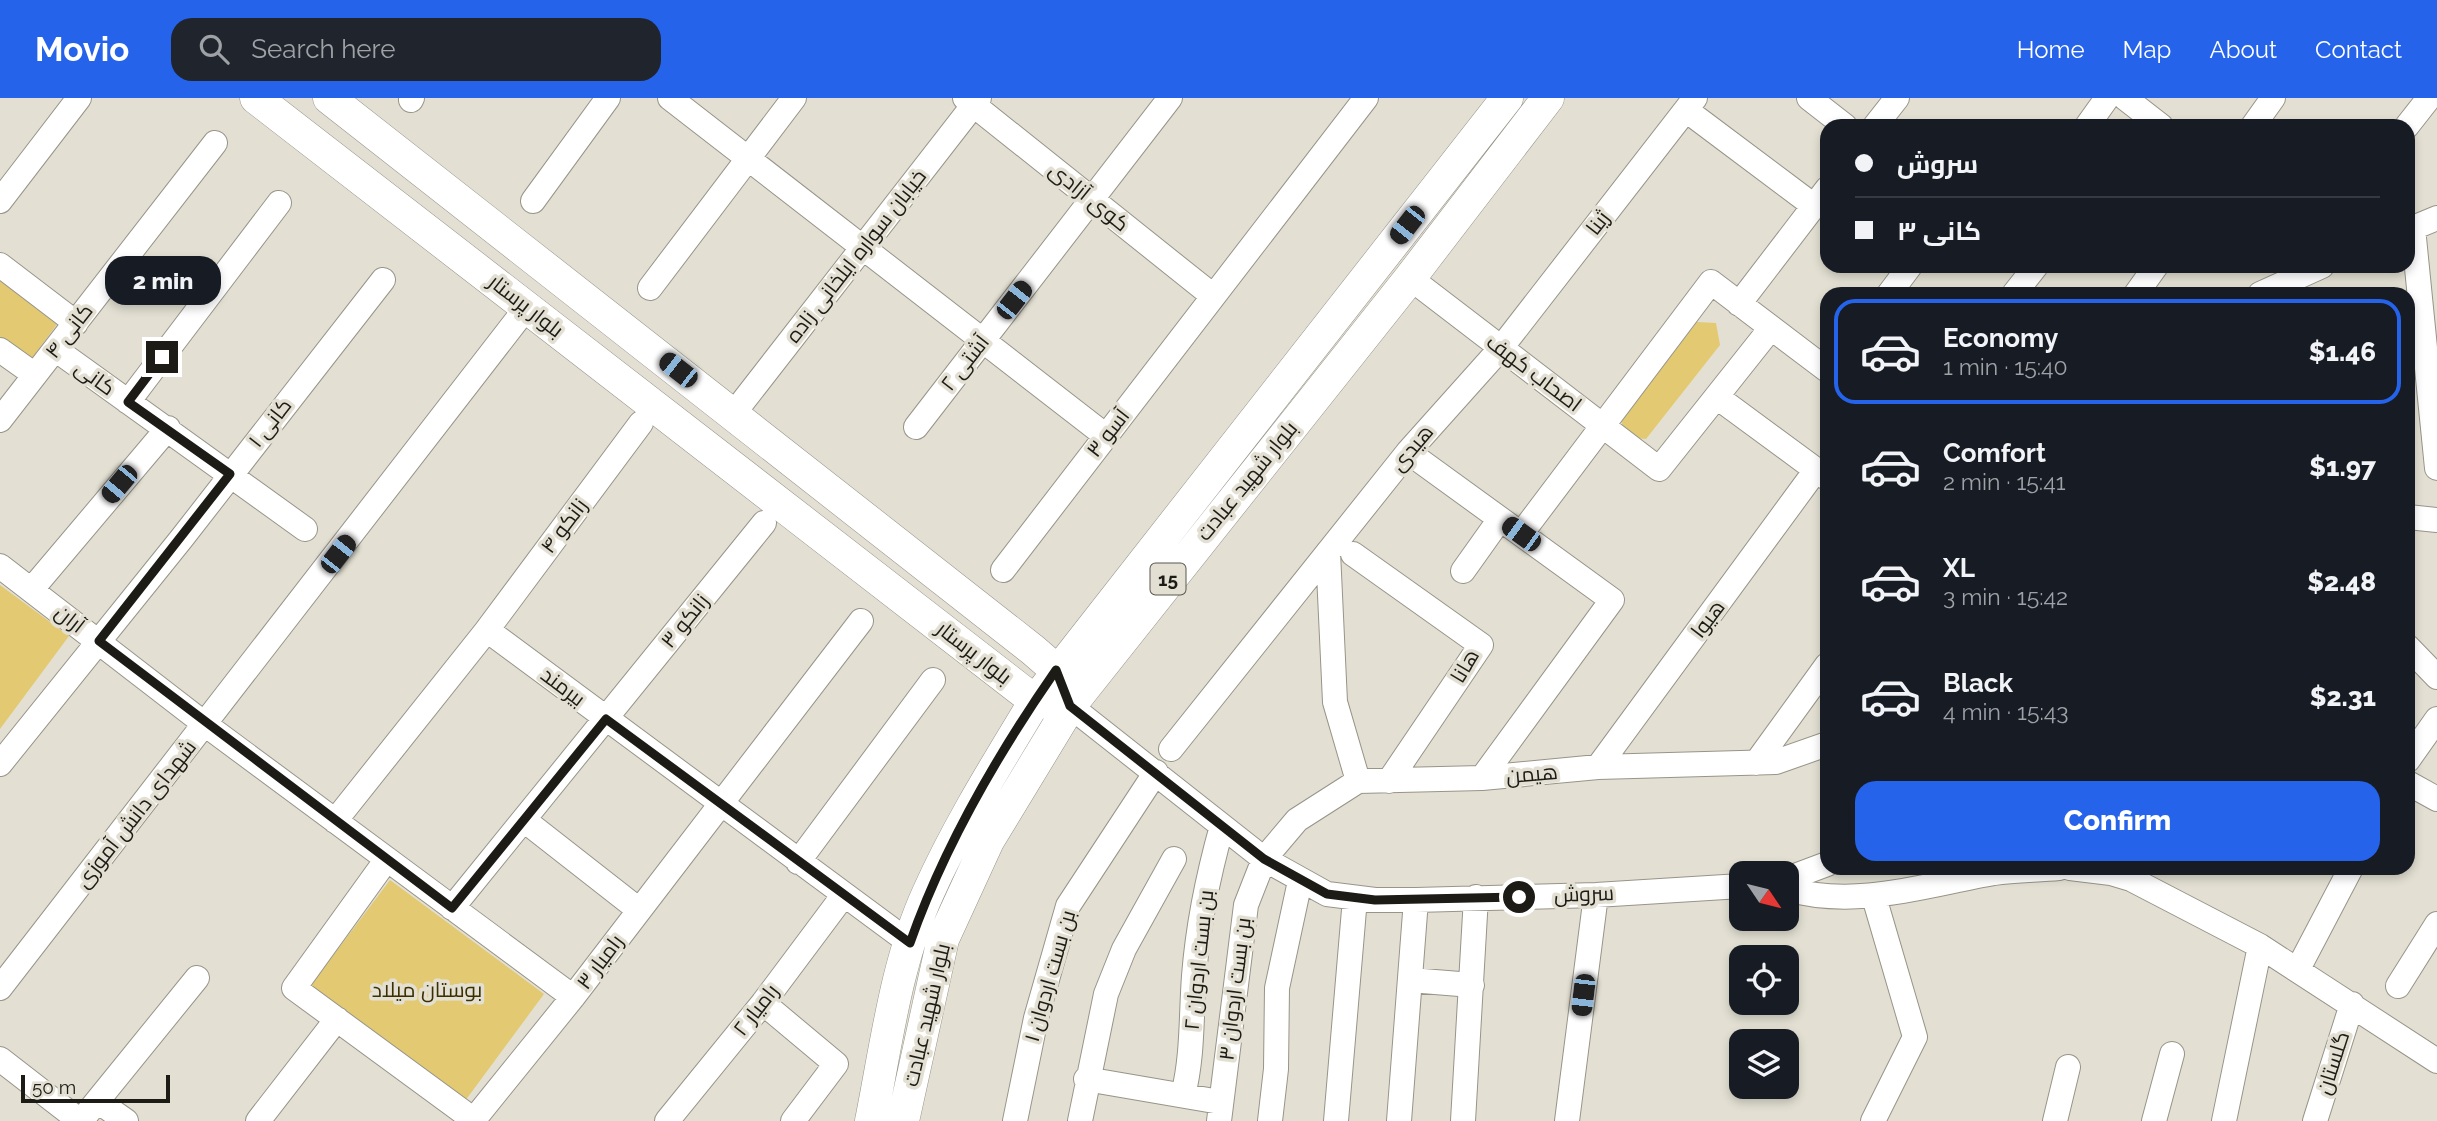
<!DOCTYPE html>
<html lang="en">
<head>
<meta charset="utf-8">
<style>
  body { margin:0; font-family:Raleway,Cairo,sans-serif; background:#20242c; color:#f1f3f6; height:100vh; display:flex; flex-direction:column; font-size:26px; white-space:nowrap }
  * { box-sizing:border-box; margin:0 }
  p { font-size:23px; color:#9ea1a6 }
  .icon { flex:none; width:38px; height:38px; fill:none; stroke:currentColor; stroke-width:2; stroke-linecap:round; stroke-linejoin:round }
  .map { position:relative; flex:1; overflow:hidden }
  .panel { position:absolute; left:1820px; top:189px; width:595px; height:588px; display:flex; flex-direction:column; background:#171b24; border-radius:21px; box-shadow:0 4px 10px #0003 }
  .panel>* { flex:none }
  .hud { position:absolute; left:1820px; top:21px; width:595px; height:154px; border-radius:21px; box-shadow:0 4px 10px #0003; display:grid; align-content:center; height:154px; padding:0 35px; background:#171b24 }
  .needle { width:46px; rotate:125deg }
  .controls { position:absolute; left:1729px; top:763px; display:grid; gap:14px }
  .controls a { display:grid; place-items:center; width:70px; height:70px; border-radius:14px; background:#171b24; box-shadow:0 4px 10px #0003; font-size:35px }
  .scale { position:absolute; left:21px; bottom:18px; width:149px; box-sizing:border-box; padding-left:7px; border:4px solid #1c1b16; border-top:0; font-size:19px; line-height:24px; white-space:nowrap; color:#1c1b16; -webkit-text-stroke:5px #e3e0d3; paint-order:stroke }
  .end { position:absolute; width:32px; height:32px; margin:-16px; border:9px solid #1c1b16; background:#fff; box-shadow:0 0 0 4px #fff }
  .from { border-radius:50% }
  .bubble { position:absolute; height:49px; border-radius:21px; background:#171b24; box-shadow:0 4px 10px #0003; font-size:23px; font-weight:800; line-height:49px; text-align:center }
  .car { position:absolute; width:21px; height:42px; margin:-21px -10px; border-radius:9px; box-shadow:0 0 5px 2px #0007; background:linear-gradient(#222 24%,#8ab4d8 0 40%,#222 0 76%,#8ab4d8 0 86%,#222 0) }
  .hud b { display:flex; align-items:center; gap:24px; height:66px; font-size:26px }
  .hud b+b { border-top:2px solid #363941 }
  .hud i { width:18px; height:18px; background:#f1f3f6 }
  ul { padding:12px 0 0; list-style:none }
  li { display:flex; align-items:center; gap:21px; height:105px; margin:0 14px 10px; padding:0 21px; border:4px solid transparent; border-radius:21px }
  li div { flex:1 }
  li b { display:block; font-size:26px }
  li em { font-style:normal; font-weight:800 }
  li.selected { border-color:#2563eb }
  li>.icon { width:63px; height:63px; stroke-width:1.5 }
  .cta { display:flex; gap:14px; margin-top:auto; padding:14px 35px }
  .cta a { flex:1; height:80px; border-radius:21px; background:#2563eb; color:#fff; font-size:28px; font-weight:800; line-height:80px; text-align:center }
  header { display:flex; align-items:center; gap:42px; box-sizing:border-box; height:98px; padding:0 35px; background:#2563eb; color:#fff }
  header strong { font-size:33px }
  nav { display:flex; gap:38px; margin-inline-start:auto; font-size:24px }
  .search { width:490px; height:63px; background:#20242c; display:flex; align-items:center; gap:18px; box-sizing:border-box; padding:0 24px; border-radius:21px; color:#9ea1a6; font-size:26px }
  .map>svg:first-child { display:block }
  .green { fill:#e2c972 }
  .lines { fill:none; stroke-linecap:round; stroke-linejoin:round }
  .minor-casing { stroke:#979488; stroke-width:26 }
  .major-casing { stroke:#979488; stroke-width:33 }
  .minor { stroke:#fff; stroke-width:24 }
  .major { stroke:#fff; stroke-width:32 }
  .route { stroke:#1c1b16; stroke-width:9 }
  .labels { text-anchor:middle; stroke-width:7; stroke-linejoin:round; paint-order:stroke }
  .shield { fill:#e3e0d3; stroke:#58564f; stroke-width:2 }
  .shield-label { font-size:19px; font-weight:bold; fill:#1c1b16 }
  .street-label { font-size:21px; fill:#1c1b16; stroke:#e3e0d3 }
  .park-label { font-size:21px; fill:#3b2f01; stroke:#e3e0d3 }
</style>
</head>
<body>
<header>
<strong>Movio</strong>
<div class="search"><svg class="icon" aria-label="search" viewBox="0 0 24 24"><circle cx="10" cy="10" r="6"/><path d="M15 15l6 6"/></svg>Search here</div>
<nav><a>Home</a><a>Map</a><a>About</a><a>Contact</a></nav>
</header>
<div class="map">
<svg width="2437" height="1023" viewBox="0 0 2437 1023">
  <rect width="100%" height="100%" fill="#e3e0d3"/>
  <!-- green -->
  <path class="green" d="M0,179L60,222L30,263L0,241Z
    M1697,224L1716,225L1720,247L1646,341L1625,339L1621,321Z
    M0,487L69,538L0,631Z
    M390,782L544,896L465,1003L310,888Z"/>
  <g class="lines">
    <defs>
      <path id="minor" d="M670,0L1106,338
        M965,0L1213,198
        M1809,0L1845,28
        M2125,0L2161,28
        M411,2L412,0
        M1686,12L1814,108
        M1875,28L1897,0
        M2087,28L2107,0
        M2253,28L2273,0
        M2407,28L2429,0
        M0,103L79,0
        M533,103L608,0
        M2413,130L2437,370
        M2408,132L2437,120
        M0,167L76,225
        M1410,180L1659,371L1771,230
        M650,190L794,0
        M1889,196L1910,168
        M2014,196L2036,168
        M2136,196L2156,168
        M2260,196L2322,168
        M1739,206L1827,91
        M55,251L305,431
        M0,252L35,277
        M1717,299L1827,380
        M128,304L279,105
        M734,315L979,0
        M0,322L215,45
        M916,329L1170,0
        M1408,354L1612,502L1482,680
        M2408,419L2437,422
        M1521,436L1711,184L1827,272
        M1328,454L1335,604L1358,683
        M1353,456L1481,547L1389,683
        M0,468L206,627L573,899
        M1003,472L1366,0
        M1463,473L1500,421
        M32,491L168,330
        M487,532L910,845
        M2408,549L2437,579
        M1070,608L1264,761L1327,796L1375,802H1416L1596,797L1741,788
        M1171,651L1408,354L1501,250L1695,0
        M2408,662L2437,621
        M1756,665L1827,567
        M0,666L182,440L383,182
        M1598,669L1816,372
        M2408,685L2437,701
        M524,722L639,812
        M335,723L487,532L641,325
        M387,761L294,890L463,1014
        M798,764L933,582
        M2070,770L2111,775L2131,781L2260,848L2437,963
        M1787,781L1827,766
        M1787,791C1856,811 1926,787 1994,775C2015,772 2038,772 2059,770
        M452,810L764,425
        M2298,871L2351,770
        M1410,882L1472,887
        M2398,888L2437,826
        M0,890L527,209
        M763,905L836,966L793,1023
        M0,961L80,1023
        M1086,981L1220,1004
        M1183,997C1193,958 1191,918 1194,878C1198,826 1208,778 1222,728
        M99,1004L126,1023
        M476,1019L573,899L861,523
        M81,1023L197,880
        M258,1023L337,921
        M667,1023L763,905L843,798
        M1015,1023L1036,920L1068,808L1156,674
        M1080,1023L1106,896L1124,851L1174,761
        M1219,1023L1246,807L1264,761L1297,722L1358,683L1482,680L1598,669L1776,664L1827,646
        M1270,1023L1276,971L1277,890L1300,783
        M1336,1023L1355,800
        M1399,1023L1416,802
        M1463,1023L1476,799
        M1567,1023L1596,797
        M1873,1023L1915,939L1874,799
        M2055,1023L2068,969
        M2154,1023L2172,956
        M2224,1023L2260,848
        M2315,1023L2352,906"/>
      <path id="major" d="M256,0L1035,603L1070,608L1056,572L1033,552L329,0
        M871,1023C886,948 896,865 928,795C958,728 997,666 1035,603L1507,0
        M903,1023L943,841L988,743L1070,608L1410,180L1548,0"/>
    </defs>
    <!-- minor casing -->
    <use href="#minor" class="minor-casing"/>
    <!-- major casing -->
    <use href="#major" class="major-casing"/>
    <!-- minor -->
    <use href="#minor" class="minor"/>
    <!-- major -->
    <use href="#major" class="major"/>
  </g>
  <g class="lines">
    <!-- route -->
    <path class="route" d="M162,259L128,304L230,376L99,543L452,810L606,621L910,845C944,748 997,657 1056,572L1070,608L1264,761L1327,796L1375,802L1519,799"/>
  </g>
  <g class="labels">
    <!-- shield labels -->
    <rect class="shield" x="1150.5" y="465.5" width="35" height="31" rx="5"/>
    <g class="shield-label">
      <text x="1168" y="488">15</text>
    </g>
    <!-- street labels -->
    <g class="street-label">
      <text transform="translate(1089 99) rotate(39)" y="7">کوی آزادی</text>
      <text transform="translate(1598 125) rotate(-52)" y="7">ژینا</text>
      <text transform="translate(856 158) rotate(-52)" y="7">خیابان سواره ایلخانی زاده</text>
      <text transform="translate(526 208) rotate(38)" y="7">بلوار پرستار</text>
      <text transform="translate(69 233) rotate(-52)" y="7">کانی ۴</text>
      <text transform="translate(965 265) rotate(-52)" y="7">آشتی ۲</text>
      <text transform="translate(1534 275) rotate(37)" y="7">اصحاب کهف</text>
      <text transform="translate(95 280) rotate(36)" y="7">کانی</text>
      <text transform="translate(270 325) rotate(-52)" y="7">کانی ۱</text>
      <text transform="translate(1108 335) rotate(-52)" y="7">آسو ۳</text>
      <text transform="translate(1412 350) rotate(-50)" y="7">هیدی</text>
      <text transform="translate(1247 383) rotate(-51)" y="7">بلوار شهید عبادت</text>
      <text transform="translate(564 428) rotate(-53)" y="7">زانکو ۴</text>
      <text transform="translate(70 521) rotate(38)" y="7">آران</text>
      <text transform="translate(1708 521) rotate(-53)" y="7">هیوا</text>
      <text transform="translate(685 523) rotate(-51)" y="7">زانکو ۳</text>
      <text transform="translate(974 555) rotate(38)" y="7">بلوار پرستار</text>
      <text transform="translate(1465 568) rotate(-59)" y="7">هانا</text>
      <text transform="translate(563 589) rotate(37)" y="7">بیرمند</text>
      <text transform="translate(1532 676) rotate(-5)" y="7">هیمن</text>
      <text transform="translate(136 716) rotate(-52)" y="7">شهدای دانش آموزی</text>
      <text transform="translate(1584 796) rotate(-2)" y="7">سروش</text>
      <text transform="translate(1199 862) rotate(-84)" y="7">بن بست اردوان ۲</text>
      <text transform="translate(600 864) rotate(-53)" y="7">رامیار ۳</text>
      <text transform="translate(1050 878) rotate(-74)" y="7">بن بست اردوان ۱</text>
      <text transform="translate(1235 891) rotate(-83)" y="7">بن بست اردوان ۳</text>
      <text transform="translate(756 912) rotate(-52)" y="7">رامیار ۲</text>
      <text transform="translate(927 917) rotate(-77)" y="7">بلوار شهید عبادت</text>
      <text transform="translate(2333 965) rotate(-72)" y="7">گلستان</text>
    </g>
    <!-- park labels -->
    <g class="park-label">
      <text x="427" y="899">بوستان میلاد</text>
    </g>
  </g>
</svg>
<div class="controls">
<a><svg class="needle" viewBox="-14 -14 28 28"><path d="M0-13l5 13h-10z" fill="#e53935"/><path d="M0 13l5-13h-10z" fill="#9ea1a6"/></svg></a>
<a><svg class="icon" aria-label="locate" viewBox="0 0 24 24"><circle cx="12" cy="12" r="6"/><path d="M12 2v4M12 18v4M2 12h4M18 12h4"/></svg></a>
<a><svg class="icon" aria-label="layers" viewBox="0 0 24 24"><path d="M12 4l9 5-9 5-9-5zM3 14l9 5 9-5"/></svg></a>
</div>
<div class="scale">50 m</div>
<i class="end from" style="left:1519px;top:799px"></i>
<i class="end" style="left:162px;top:259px"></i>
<div class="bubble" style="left:105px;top:158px;width:116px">2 min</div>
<i class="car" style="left:1407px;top:127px;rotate:218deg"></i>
<i class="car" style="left:1014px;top:202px;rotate:38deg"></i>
<i class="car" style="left:678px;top:272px;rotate:308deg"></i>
<i class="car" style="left:119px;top:386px;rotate:220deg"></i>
<i class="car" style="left:1521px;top:436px;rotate:306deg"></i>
<i class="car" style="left:338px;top:456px;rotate:38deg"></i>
<i class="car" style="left:1583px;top:897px;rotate:187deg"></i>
<div class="hud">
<b><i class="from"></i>سروش</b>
<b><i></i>کانی ۳</b>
</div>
<section class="panel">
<ul>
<li class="selected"><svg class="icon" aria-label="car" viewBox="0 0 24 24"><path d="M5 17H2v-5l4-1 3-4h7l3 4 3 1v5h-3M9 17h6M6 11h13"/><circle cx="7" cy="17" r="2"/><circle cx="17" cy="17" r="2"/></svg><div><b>Economy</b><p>1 min · 15:40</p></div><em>$1.46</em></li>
<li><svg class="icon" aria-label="car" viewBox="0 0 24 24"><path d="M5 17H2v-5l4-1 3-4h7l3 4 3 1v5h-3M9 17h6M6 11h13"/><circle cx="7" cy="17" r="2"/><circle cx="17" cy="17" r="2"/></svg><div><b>Comfort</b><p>2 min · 15:41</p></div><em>$1.97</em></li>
<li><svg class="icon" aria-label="car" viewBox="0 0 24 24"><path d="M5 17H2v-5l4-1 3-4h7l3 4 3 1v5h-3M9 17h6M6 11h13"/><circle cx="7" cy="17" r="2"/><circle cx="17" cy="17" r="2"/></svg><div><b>XL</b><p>3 min · 15:42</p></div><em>$2.48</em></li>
<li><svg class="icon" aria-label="car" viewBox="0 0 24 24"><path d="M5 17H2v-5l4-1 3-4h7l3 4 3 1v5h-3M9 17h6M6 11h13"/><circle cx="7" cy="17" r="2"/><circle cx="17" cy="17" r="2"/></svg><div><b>Black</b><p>4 min · 15:43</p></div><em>$2.31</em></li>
</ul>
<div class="cta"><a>Confirm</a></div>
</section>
</div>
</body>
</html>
